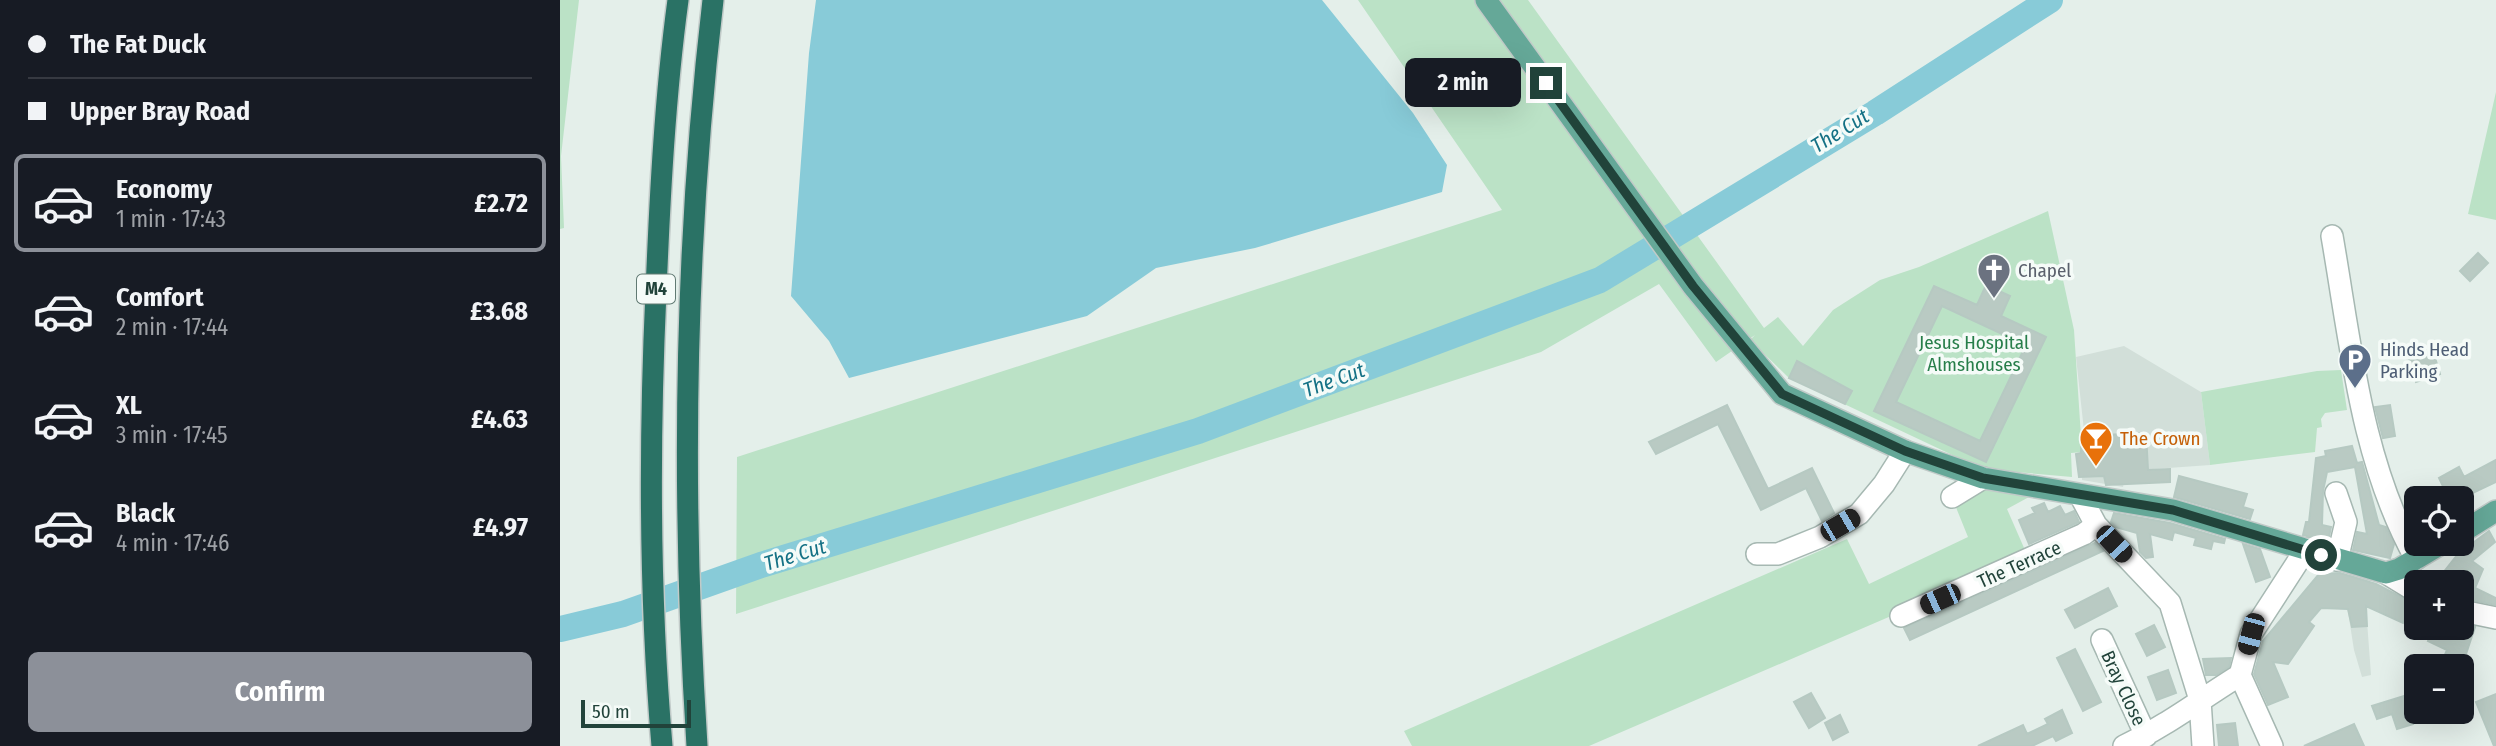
<!DOCTYPE html>
<html lang="en">
<head>
<meta charset="utf-8">
<style>
  body { margin:0; font-family:"Fira Sans Condensed",sans-serif; background:#242831; color:#f1f3f6; height:100vh; display:flex; flex-direction:column; font-size:26px; white-space:nowrap }
  * { box-sizing:border-box; margin:0 }
  p { font-size:23px; color:#9ea1a6 }
  .icon { flex:none; width:38px; height:38px; fill:none; stroke:currentColor; stroke-width:2; stroke-linecap:round; stroke-linejoin:round }
  .map { position:relative; flex:1; overflow:hidden }
  .drawer { display:flex; flex-direction:column; background:#171b24; width:560px }
  .drawer>* { flex:none }
  .guide { display:grid; align-content:center; height:154px; padding:0 28px; background:#171b24 }
  .controls { position:absolute; left:1844px; top:486px; display:grid; gap:14px }
  .controls a { display:grid; place-items:center; width:70px; height:70px; border-radius:10px; background:#171b24; box-shadow:0 7px 28px #0002; font-size:35px }
  .scale { position:absolute; left:21px; bottom:18px; width:110px; box-sizing:border-box; padding-left:7px; border:4px solid #21433a; border-top:0; font-size:19px; line-height:24px; white-space:nowrap; color:#21433a; -webkit-text-stroke:5px #f5fbf8; paint-order:stroke }
  .end { position:absolute; width:32px; height:32px; margin:-16px; border:9px solid #21433a; background:#fff; box-shadow:0 0 0 4px #fff }
  .from { border-radius:50% }
  .bubble { position:absolute; height:49px; border-radius:10px; background:#171b24; box-shadow:0 7px 28px #0002; font-size:23px; font-weight:700; line-height:49px; text-align:center }
  .car { position:absolute; width:21px; height:42px; margin:-21px -10px; border-radius:9px; box-shadow:0 0 5px 2px #0007; background:linear-gradient(#222 24%,#8ab4d8 0 40%,#222 0 76%,#8ab4d8 0 86%,#222 0) }
  .guide b { display:flex; align-items:center; gap:24px; height:66px; font-size:26px }
  .guide b+b { border-top:2px solid #363941 }
  .guide i { width:18px; height:18px; background:#f1f3f6 }
  ul { padding:0; list-style:none }
  li { display:flex; align-items:center; gap:21px; height:98px; margin:0 14px 10px; padding:0 14px; border:4px solid transparent; border-radius:10px }
  li div { flex:1 }
  li b { display:block; font-size:26px }
  li em { font-style:normal; font-weight:700 }
  li.active { border-color:#8c9099 }
  li>.icon { width:63px; height:63px; stroke-width:1.5 }
  .button { display:flex; gap:14px; margin-top:auto; padding:14px 28px }
  .button a { flex:1; height:80px; border-radius:10px; background:#8c9099; color:#fff; font-size:28px; font-weight:700; line-height:80px; text-align:center }
  main { display:flex; flex:1; min-height:0 }
  .map>svg:first-child { display:block }
  .built { fill:#d2dfd9 }
  .green { fill:#bbe2c6 }
  .water { fill:#88cbd8 }
  .lines { fill:none; stroke-linecap:round; stroke-linejoin:round }
  .river { stroke:#88cbd8; stroke-width:26 }
  .building { fill:#b9cac3; stroke:#b6c9c2; stroke-width:2; fill-rule:evenodd }
  .minor-casing { stroke:#a6b8b2; stroke-width:24 }
  .major-casing { stroke:#c1cac8; stroke-width:24 }
  .highway-casing { stroke:#c1cac8; stroke-width:24 }
  .minor { stroke:#fff; stroke-width:21 }
  .major { stroke:#65a898; stroke-width:21 }
  .highway { stroke:#2a7265; stroke-width:21 }
  .route { stroke:#21433a; stroke-width:9 }
  .labels { text-anchor:middle; stroke-width:7; stroke-linejoin:round; paint-order:stroke }
  .shield { fill:#f5fbf8; stroke:#617a73; stroke-width:2 }
  .shield-label { font-size:18px; font-weight:bold; fill:#21433a }
  .worship-label { font-size:19px; fill:#5b616d; stroke:#f5fbf8; text-anchor:start }
  .park-label { font-size:19px; fill:#277e4a; stroke:#f5fbf8 }
  .service-label { font-size:19px; fill:#4e5e75; stroke:#f5fbf8; text-anchor:start }
  .food-label { font-size:19px; fill:#c56008; stroke:#f5fbf8; text-anchor:start }
  .street-label { font-size:19px; fill:#21433a; stroke:#f5fbf8 }
  .water-label { font-size:21px; font-style:italic; fill:#157185; stroke:#f5fbf8 }
</style>
</head>
<body>
<main>
<section class="drawer">
<div class="guide">
<b><i class="from"></i>The Fat Duck</b>
<b><i></i>Upper Bray Road</b>
</div>
<ul>
<li class="active"><svg class="icon" aria-label="car" viewBox="0 0 24 24"><path d="M5 17H2v-5l4-1 3-4h7l3 4 3 1v5h-3M9 17h6M6 11h13"/><circle cx="7" cy="17" r="2"/><circle cx="17" cy="17" r="2"/></svg><div><b>Economy</b><p>1 min · 17:43</p></div><em>£2.72</em></li>
<li><svg class="icon" aria-label="car" viewBox="0 0 24 24"><path d="M5 17H2v-5l4-1 3-4h7l3 4 3 1v5h-3M9 17h6M6 11h13"/><circle cx="7" cy="17" r="2"/><circle cx="17" cy="17" r="2"/></svg><div><b>Comfort</b><p>2 min · 17:44</p></div><em>£3.68</em></li>
<li><svg class="icon" aria-label="car" viewBox="0 0 24 24"><path d="M5 17H2v-5l4-1 3-4h7l3 4 3 1v5h-3M9 17h6M6 11h13"/><circle cx="7" cy="17" r="2"/><circle cx="17" cy="17" r="2"/></svg><div><b>XL</b><p>3 min · 17:45</p></div><em>£4.63</em></li>
<li><svg class="icon" aria-label="car" viewBox="0 0 24 24"><path d="M5 17H2v-5l4-1 3-4h7l3 4 3 1v5h-3M9 17h6M6 11h13"/><circle cx="7" cy="17" r="2"/><circle cx="17" cy="17" r="2"/></svg><div><b>Black</b><p>4 min · 17:46</p></div><em>£4.97</em></li>
</ul>
<div class="button"><a>Confirm</a></div>
</section>
<div class="map">
<svg width="1936" height="746" viewBox="0 0 1936 746">
  <rect width="100%" height="100%" fill="#e4efea"/>
  <!-- built -->
  <path class="built" d="M1564,346L1641,392L1650,465L1566,471L1563,487L1522,480L1521,441L1525,440L1516,357Z
    M1789,569L1812,576L1805,594L1811,675L1802,677L1794,650L1786,599Z"/>
  <!-- green -->
  <path class="green" d="M0,0H19L1,156L4,228L0,229Z
    M798,0H968L1204,328L1218,317L1243,346L1273,310L1320,280L1359,267L1488,211L1514,330L1522,452L1511,453L1512,477L1422,469L1229,378L1190,340L1195,335L1156,362L1099,284L981,352L176,614L177,457L942,210Z
    M1936,92V220L1908,214Z
    M1781,370L1787,410L1765,413L1761,419L1762,427L1757,428L1755,452L1650,465L1641,392L1757,371Z
    M1421,489L1469,497L1447,509L1468,557L1029,746H852L844,731L1287,539L1309,584L1408,537L1393,500Z"/>
  <!-- water -->
  <path class="water" d="M256,0H762L853,113L887,165L882,192L695,248L596,268L527,316L289,378L269,341L231,296L249,53Z"/>
  <g class="lines">
    <!-- river -->
    <path class="river" d="M0,629L63,614L201,565L638,431L1040,280L1315,113L1490,0"/>
  </g>
  <!-- building -->
  <path class="building" d="M1918,253L1928,263L1910,281L1900,271Z
    M1426,285L1450,296L1441,316L1486,337L1426,462L1314,411L1374,286L1417,305ZM1382,306L1466,345L1420,441L1336,402Z
    M1873,351L1880,374L1856,382L1849,358Z
    M1237,361L1292,391L1285,404L1229,378Z
    M1167,405L1208,489L1252,468L1274,513L1262,521L1246,488L1201,510L1158,424L1096,454L1089,442Z
    M1830,405L1835,436L1823,438L1815,407Z
    M1586,433L1588,470L1610,469V482L1546,485L1544,476L1519,477L1516,454L1521,453V436Z
    M1792,446L1797,463L1802,462L1819,525L1826,527L1834,544L1830,558L1793,550L1797,532L1807,534L1795,467L1767,472L1763,491L1762,525L1771,527L1768,542L1743,535L1746,522H1749L1756,458L1766,456L1765,451Z
    M1936,460V482L1900,499H1889L1879,478L1899,467L1904,477Z
    M1619,476L1687,494L1683,507L1693,510L1690,519L1614,497Z
    M1484,503L1488,512L1500,506L1505,515L1514,511L1519,522L1469,544L1459,520L1475,513L1472,508Z
    M1554,513L1610,523L1665,539L1664,543L1653,541L1651,549L1634,545L1636,538L1614,532L1612,540L1590,534L1593,557L1586,558L1580,552L1577,533L1556,527L1551,522Z
    M1929,531L1935,542L1912,561L1923,569L1915,588L1936,598V605L1902,598V583H1875L1898,554Z
    M1535,543L1543,551L1350,640L1344,628Z
    M1683,544L1700,549L1710,577L1696,582Z
    M1780,573L1816,584L1857,605V619L1847,614L1843,623L1806,606L1807,626L1792,627L1788,609L1761,608L1749,622L1754,626L1728,664L1713,662L1728,697L1708,705L1694,674L1703,641L1759,574Z
    M1548,588L1557,606L1515,628L1505,610Z
    M1902,624L1915,627L1903,663L1884,657L1887,650L1868,641L1874,628H1902Z
    M1594,625L1605,647L1587,656L1576,634Z
    M1515,649L1541,702L1523,711L1497,658Z
    M1671,658L1669,667L1656,675H1646L1643,659Z
    M1608,670L1616,693L1597,700L1588,677Z
    M1251,693L1265,718L1249,728L1234,702Z
    M1936,694V746H1934L1916,702Z
    M1844,696L1853,724L1837,729L1832,714L1817,719L1812,706Z
    M1502,710L1512,733L1496,741L1493,736L1472,746H1418L1463,725L1467,734L1488,724L1485,719Z
    M1280,715L1288,732L1273,740L1265,723Z
    M1675,723L1678,746H1659L1657,725Z
    M1794,724L1804,746H1744Z"/>
  <g class="lines">
    <defs>
      <path id="minor" d="M1772,236C1791,345 1801,461 1856,559
        M1776,493L1786,522L1777,560
        M1520,495L1536,525L1610,603L1640,700L1643,746
        M1392,497L1423,478
        M1197,554H1218L1260,537L1299,514L1324,484L1345,451
        M1826,573L1857,592
        M1902,611L1936,618
        M1341,616L1524,534L1536,525
        M1542,640L1586,736
        M1564,746C1606,726 1641,699 1680,675
        M1712,746L1680,675L1691,634L1746,549"/>
      <path id="major" d="M926,0L1133,286L1222,394L1345,451L1423,478L1613,510L1826,573L1839,569L1881,544
        M1902,532L1936,511"/>
      <path id="highway" d="M102,746C89,595 89,442 96,291C100,194 105,96 118,0
        M137,746C121,497 124,248 153,0"/>
    </defs>
    <!-- minor casing -->
    <use href="#minor" class="minor-casing"/>
    <!-- major casing -->
    <use href="#major" class="major-casing"/>
    <!-- highway casing -->
    <use href="#highway" class="highway-casing"/>
    <!-- minor -->
    <use href="#minor" class="minor"/>
    <!-- major -->
    <use href="#major" class="major"/>
    <!-- highway -->
    <use href="#highway" class="highway"/>
  </g>
  <g class="lines">
    <!-- route -->
    <path class="route" d="M986,83L1133,286L1222,394L1345,451L1423,478L1613,510L1761,555"/>
  </g>
  <!-- icons -->
  <defs>
    <symbol id="church-pin" viewBox="-11 -11 22 30"><path d="M0 17L-7.5 6A9.5 9.5 0 1 1 7.5 6Z" fill="#6b7280" stroke="#f5fbf8"/><path d="M-1.2-6h2.4v3.5h3.3v2.4h-3.3V6h-2.4V-.1h-3.3v-2.4h3.3Z" fill="#fff"/></symbol>
    <symbol id="parking-pin" viewBox="-11 -11 22 30"><path d="M0 17L-7.5 6A9.5 9.5 0 1 1 7.5 6Z" fill="#5c6f8a" stroke="#f5fbf8"/><path d="M-3.5-5.5H1a3.5 3.5 0 0 1 0 7H-1V5.5H-3.5ZM-1-3.4V-.6H.8a1.4 1.4 0 0 0 0-2.8Z" fill="#fff"/></symbol>
    <symbol id="bar-pin" viewBox="-11 -11 22 30"><path d="M0 17L-7.5 6A9.5 9.5 0 1 1 7.5 6Z" fill="#e8710a" stroke="#f5fbf8"/><path d="M-6-5H6L.8 .8V4.5H3.5V6h-7V4.5H-.8V.8Z" fill="#fff"/></symbol>
  </defs>
  <g fill-rule="evenodd">
    <use href="#church-pin" x="1415" y="251" width="38" height="52"/>
    <use href="#parking-pin" x="1776" y="341" width="38" height="52"/>
    <use href="#bar-pin" x="1517" y="419" width="38" height="52"/>
  </g>
  <g class="labels">
    <!-- shield labels -->
    <rect class="shield" x="77" y="274.5" width="38" height="29" rx="5"/>
    <g class="shield-label">
      <text x="96" y="295">M4</text>
    </g>
    <!-- worship labels -->
    <g class="worship-label">
      <text x="1458" y="277">Chapel</text>
    </g>
    <!-- park labels -->
    <g class="park-label">
      <text x="1414" y="349">Jesus Hospital<tspan x="1414" dy="22">Almshouses</tspan></text>
    </g>
    <!-- service labels -->
    <g class="service-label">
      <text x="1820" y="356">Hinds Head<tspan x="1820" dy="22">Parking</tspan></text>
    </g>
    <!-- food labels -->
    <g class="food-label">
      <text x="1560" y="445">The Crown</text>
    </g>
    <!-- street labels -->
    <g class="street-label">
      <text transform="translate(1459 564) rotate(-24)" y="7">The Terrace</text>
      <text transform="translate(1564 688) rotate(65)" y="7">Bray Close</text>
    </g>
    <!-- water labels -->
    <g class="water-label">
      <text transform="translate(1280 131) rotate(-32)" y="7">The Cut</text>
      <text transform="translate(774 380) rotate(-20)" y="7">The Cut</text>
      <text transform="translate(235 555) rotate(-17)" y="7">The Cut</text>
    </g>
  </g>
</svg>
<div class="controls">
<a><svg class="icon" aria-label="locate" viewBox="0 0 24 24"><circle cx="12" cy="12" r="6"/><path d="M12 2v4M12 18v4M2 12h4M18 12h4"/></svg></a>
<a>+</a>
<a>−</a>
</div>
<div class="scale">50 m</div>
<i class="end from" style="left:1761px;top:555px"></i>
<i class="end" style="left:986px;top:83px"></i>
<div class="bubble" style="left:845px;top:58px;width:116px">2 min</div>
<i class="car" style="left:1280px;top:525px;rotate:60deg"></i>
<i class="car" style="left:1554px;top:544px;rotate:137deg"></i>
<i class="car" style="left:1380px;top:599px;rotate:246deg"></i>
<i class="car" style="left:1691px;top:634px;rotate:195deg"></i>
</div>
</main>
</body>
</html>
